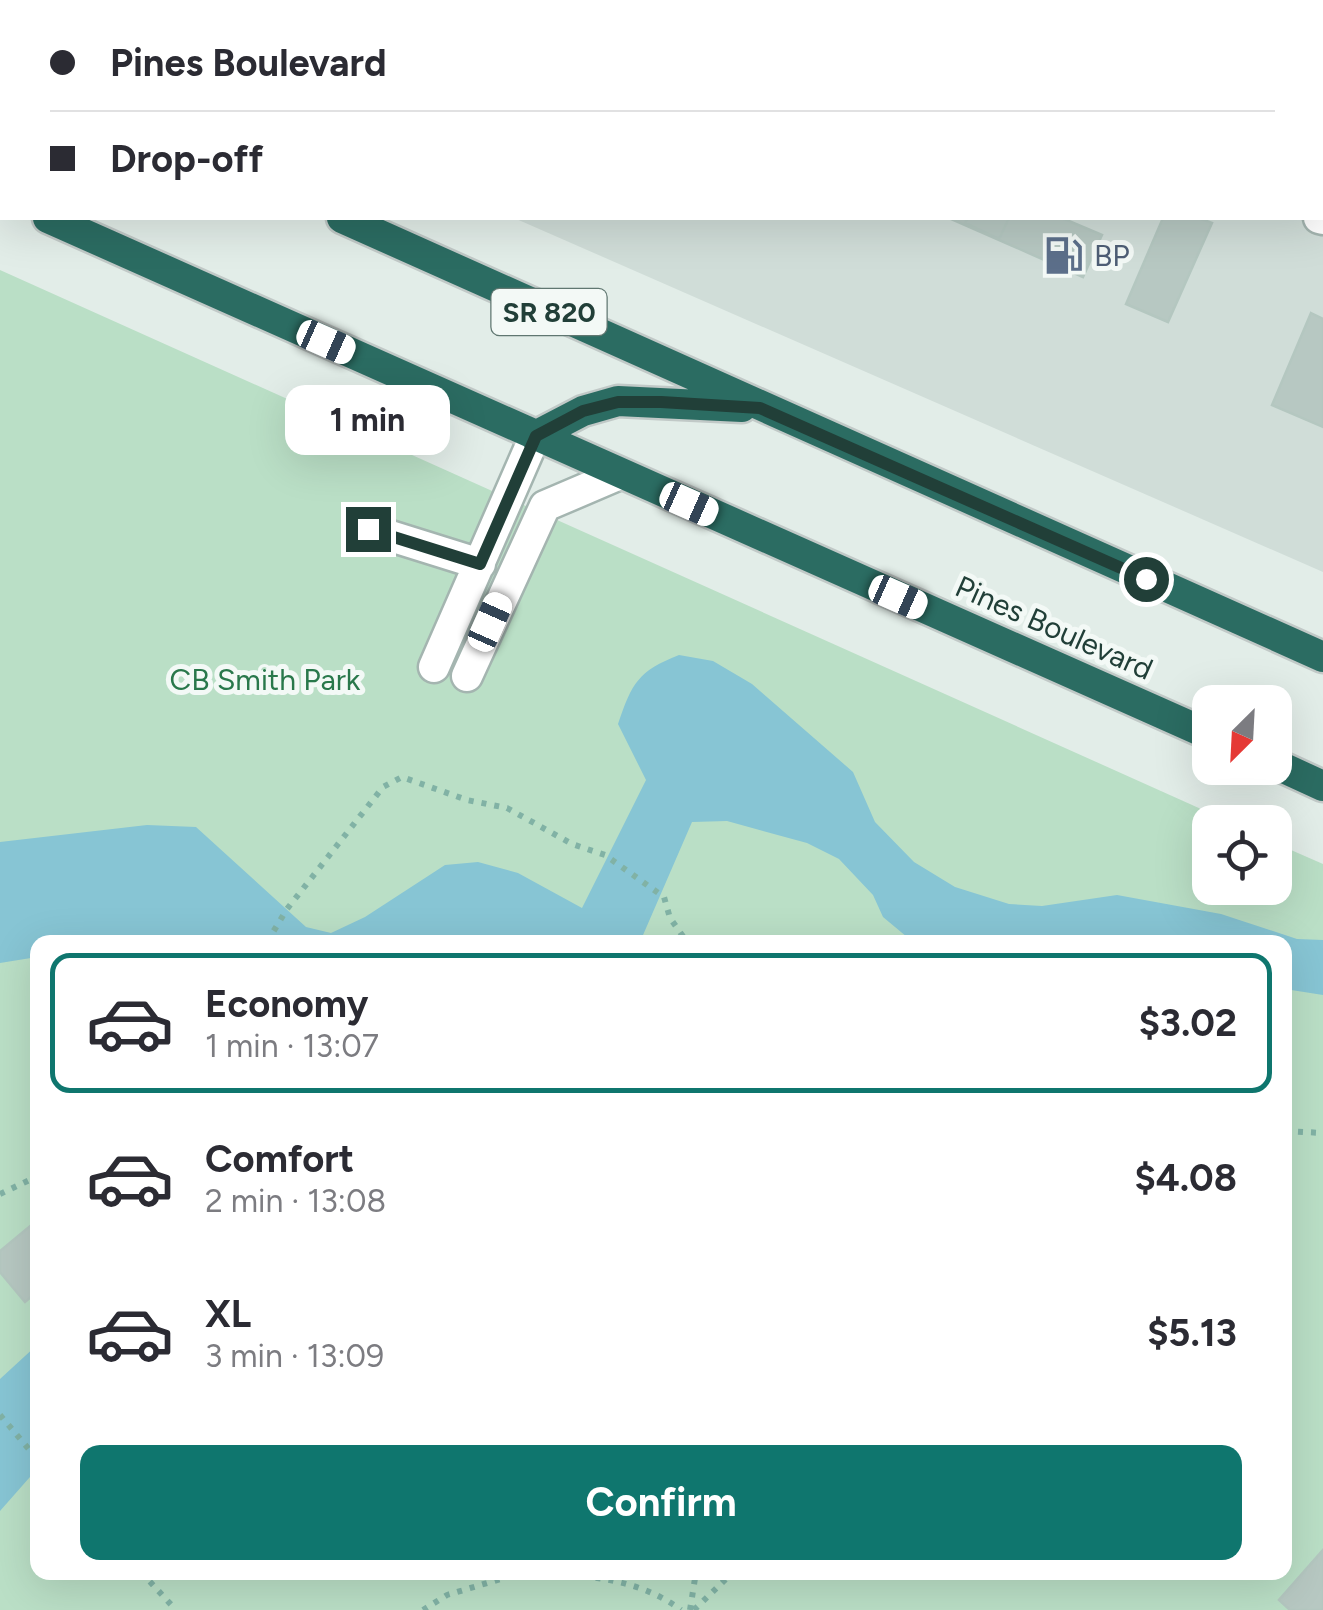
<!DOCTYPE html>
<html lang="en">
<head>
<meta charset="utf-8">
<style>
  body { margin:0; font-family:Figtree,sans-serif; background:#f2f2f3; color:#2b2b33; height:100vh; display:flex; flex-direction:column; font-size:38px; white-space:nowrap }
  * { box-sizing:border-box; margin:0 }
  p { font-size:32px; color:#7c7c81 }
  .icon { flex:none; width:55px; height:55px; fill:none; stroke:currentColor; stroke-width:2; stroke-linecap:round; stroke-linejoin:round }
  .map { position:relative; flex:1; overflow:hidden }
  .side { position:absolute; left:30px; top:935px; width:1262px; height:645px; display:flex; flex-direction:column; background:#fff; border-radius:20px; box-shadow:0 10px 40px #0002 }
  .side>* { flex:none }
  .top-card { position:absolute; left:0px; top:0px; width:1325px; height:220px; box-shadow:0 10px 40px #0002; display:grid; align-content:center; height:220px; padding:0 50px; background:#fff }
  .needle { width:65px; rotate:204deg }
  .fabs { position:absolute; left:1192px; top:685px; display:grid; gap:20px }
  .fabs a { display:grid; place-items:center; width:100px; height:100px; border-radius:20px; background:#fff; box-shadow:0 10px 40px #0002; font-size:50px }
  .end { position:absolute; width:45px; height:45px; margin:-22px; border:12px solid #213f38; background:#fff; box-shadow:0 0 0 5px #fff }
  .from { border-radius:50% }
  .bubble { position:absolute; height:70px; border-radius:20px; background:#fff; box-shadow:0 10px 40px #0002; font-size:32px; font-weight:700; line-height:70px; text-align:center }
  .car { position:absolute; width:30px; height:60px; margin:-30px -15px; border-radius:12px; box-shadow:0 0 8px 2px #0007; background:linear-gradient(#fff 24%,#345 0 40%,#fff 0 76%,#345 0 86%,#fff 0) }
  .top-card b { display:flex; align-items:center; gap:35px; height:95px; font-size:38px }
  .top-card b+b { border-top:2px solid #e1e1e2 }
  .top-card i { width:25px; height:25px; background:#2b2b33 }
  ul { padding:18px 0 0; list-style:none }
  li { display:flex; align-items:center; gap:30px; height:140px; margin:0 20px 15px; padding:0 30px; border:5px solid transparent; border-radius:20px }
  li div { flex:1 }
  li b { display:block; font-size:38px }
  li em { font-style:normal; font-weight:700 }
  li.selected { border-color:#0f766e }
  li>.icon { width:90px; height:90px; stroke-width:1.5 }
  .primary-button { display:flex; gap:20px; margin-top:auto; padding:20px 50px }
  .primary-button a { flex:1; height:115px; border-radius:20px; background:#0f766e; color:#fff; font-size:40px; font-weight:700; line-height:115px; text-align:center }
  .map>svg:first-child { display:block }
  .built { fill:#d0ddd8 }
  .green { fill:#badfc6; fill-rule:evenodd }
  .water { fill:#87c5d4 }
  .building { fill:#b7c8c2; stroke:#b4c7c0; stroke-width:2.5 }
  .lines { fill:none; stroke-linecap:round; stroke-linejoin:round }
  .minor-casing { stroke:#a4b5b0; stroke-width:35 }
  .highway-casing { stroke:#c1c9c7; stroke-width:35 }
  .path { stroke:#81b2a5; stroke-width:6; stroke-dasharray:5 8; stroke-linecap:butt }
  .minor { stroke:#fff; stroke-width:30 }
  .highway { stroke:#2b6c62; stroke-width:30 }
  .route { stroke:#213f38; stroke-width:12 }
  .labels { text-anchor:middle; stroke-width:10; stroke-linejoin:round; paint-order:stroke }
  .shield { fill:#f3f9f6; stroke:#607771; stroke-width:2.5 }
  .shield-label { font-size:28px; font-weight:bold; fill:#213f38 }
  .service-label { font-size:30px; fill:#4e5e75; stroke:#f3f9f6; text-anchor:start }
  .street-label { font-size:30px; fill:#213f38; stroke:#f3f9f6 }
  .park-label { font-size:30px; fill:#29784b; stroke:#f3f9f6 }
</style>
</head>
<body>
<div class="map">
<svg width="1323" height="1610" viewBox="0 0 1323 1610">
  <rect width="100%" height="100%" fill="#e2ede8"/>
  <!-- built -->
  <path class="built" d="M18,0H1323V572L514,218H1322V2Z"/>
  <!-- green -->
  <path class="green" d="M0,270L1230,822H1210V888H1275V843L1323,864V1610H0ZM38,942H1285V1572H38Z"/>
  <!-- water -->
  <path class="water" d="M679,655L713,661L752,684L853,772L875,822L914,862L955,887L1009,904L1042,906L1117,895L1221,914L1297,939L1323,940V995L1285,989V942H913L883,917L873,895L839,859L807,843L727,821L692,822L640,942H38L37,957L0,963V842L147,825L196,827L306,927L331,933L365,917L445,865L478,862L518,873L582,908L646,780L618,724C632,683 638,671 679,655Z
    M37,1345V1469L0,1511V1379Z"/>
  <!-- building -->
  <path class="building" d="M479,0H633L638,2H484Z
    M949,218H1062L1102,235L1083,277Z
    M968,218H1009L999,239L965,223Z
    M1163,218H1199L1212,223L1168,322L1126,304Z
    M1311,313L1323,319V427L1272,405Z
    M35,1222L38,1291L25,1302L0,1272V1251Z
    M1323,1550V1610H1290L1279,1600Z"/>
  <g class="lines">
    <defs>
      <path id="minor" d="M831,0L836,2
        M941,0L948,2
        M444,2L445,0
        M660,2L661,0
        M1322,163H1323
        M1319,218L1323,219
        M368,529L480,564
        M434,667L535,436
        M467,676L545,506L620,474"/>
      <path id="highway" d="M0,63L2,65
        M0,196L2,197
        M48,218L1210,735
        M342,218L1323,657
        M535,436L583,411L618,401L742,407
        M1275,764L1323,786"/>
    </defs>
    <!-- minor casing -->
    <use href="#minor" class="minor-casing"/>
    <!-- highway casing -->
    <use href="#highway" class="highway-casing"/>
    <!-- path -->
    <path class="path" d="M267,942L287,909L383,787L402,777L467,800L507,808L572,844L605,855L664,897L670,918L687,942
      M1285,1131L1323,1133
      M0,1194L38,1176
      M0,1415L38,1460
      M141,1572L176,1610
      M531,1572C583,1575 639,1578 681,1610
      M423,1610L447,1595L524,1572
      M690,1610L696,1572
      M694,1610L733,1572"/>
    <!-- minor -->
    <use href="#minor" class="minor"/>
    <!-- highway -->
    <use href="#highway" class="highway"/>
  </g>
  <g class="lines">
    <!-- route -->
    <path class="route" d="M368,529L480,564L536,436L583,411L618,402H661L760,408L1146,579"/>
  </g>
  <!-- icons -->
  <defs>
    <symbol id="fuel-bare" viewBox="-9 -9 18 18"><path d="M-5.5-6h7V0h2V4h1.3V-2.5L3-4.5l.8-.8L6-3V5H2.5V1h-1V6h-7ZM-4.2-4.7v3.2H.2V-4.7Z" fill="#5c6f8a" stroke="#f3f9f6" stroke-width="2.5" paint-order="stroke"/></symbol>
  </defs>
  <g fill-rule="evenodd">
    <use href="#fuel-bare" x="1036" y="228" width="55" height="55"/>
  </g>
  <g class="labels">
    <!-- shield labels -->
    <rect class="shield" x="491.5" y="289" width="115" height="46" rx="8"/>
    <g class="shield-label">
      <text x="549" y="322">SR 820</text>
    </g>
    <!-- service labels -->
    <g class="service-label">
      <text x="1094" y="266">BP</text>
    </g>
    <!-- street labels -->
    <g class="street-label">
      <text transform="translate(1054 628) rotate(24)" y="10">Pines Boulevard</text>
    </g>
    <!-- park labels -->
    <g class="park-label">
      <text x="265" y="690">CB Smith Park</text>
    </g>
  </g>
</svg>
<div class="fabs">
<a><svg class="needle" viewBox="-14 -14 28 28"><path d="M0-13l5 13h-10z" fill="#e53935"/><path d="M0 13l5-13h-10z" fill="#7c7c81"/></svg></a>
<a><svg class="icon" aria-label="locate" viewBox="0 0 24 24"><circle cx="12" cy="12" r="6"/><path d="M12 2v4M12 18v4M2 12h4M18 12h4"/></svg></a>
</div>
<i class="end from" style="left:1146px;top:579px"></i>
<i class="end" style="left:368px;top:529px"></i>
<div class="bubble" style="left:285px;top:385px;width:165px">1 min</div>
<i class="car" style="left:326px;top:342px;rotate:114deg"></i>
<i class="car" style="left:689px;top:504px;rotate:114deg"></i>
<i class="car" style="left:898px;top:597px;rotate:114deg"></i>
<i class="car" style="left:490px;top:622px;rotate:24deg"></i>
<div class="top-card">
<b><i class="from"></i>Pines Boulevard</b>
<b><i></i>Drop-off</b>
</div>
<section class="side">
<ul>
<li class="selected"><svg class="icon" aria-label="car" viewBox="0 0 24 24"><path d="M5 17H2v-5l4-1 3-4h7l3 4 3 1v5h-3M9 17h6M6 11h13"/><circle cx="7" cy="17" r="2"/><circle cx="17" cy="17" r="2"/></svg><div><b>Economy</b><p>1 min · 13:07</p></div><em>$3.02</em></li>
<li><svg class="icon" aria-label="car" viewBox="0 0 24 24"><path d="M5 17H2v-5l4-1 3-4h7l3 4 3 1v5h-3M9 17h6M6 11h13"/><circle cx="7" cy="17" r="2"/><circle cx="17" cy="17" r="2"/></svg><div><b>Comfort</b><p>2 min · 13:08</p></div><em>$4.08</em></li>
<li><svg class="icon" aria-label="car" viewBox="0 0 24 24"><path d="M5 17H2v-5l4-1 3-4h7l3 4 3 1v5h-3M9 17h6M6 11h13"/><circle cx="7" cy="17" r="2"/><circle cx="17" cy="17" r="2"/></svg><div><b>XL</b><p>3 min · 13:09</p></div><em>$5.13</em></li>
</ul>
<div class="primary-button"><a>Confirm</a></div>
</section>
</div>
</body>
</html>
